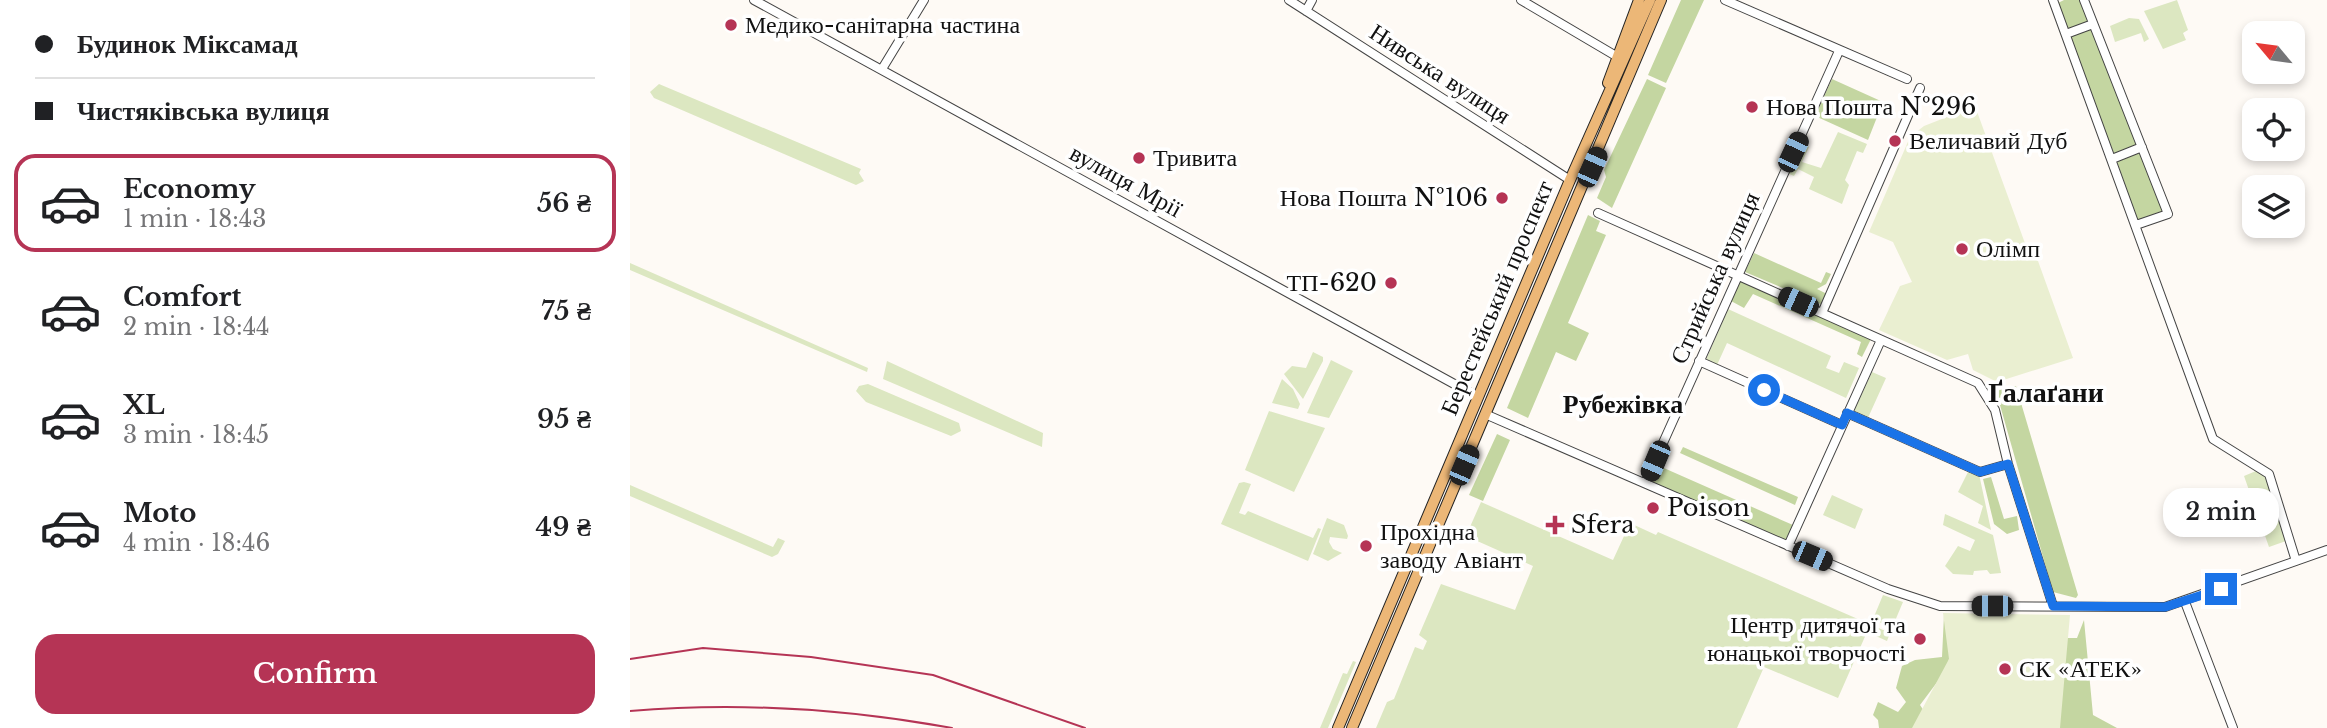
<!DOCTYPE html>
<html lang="en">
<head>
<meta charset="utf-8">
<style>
  body { margin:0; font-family:"Libre Baskerville",serif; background:#f6f6f6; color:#202124; height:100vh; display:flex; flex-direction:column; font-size:26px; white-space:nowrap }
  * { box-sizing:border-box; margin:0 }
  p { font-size:23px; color:#757577 }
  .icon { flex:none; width:38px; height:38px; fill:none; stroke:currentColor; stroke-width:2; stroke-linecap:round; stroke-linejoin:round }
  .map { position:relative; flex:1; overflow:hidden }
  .sheet { display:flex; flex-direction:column; background:#fff; width:630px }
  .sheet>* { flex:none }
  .guide { display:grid; align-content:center; height:154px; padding:0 35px; background:#fff }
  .needle { width:46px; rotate:299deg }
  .tools { position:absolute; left:1612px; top:21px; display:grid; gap:14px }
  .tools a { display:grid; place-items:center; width:63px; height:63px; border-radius:14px; background:#fff; box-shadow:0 4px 10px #0003; font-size:35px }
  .end { position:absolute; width:32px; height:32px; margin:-16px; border:9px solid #1a73e8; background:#fff; box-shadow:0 0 0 4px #fff }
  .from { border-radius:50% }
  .bubble { position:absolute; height:49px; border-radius:21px; background:#fff; box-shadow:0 4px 10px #0003; font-size:23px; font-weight:600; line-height:49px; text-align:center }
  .car { position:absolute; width:21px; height:42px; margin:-21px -10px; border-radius:9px; box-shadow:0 0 5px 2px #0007; background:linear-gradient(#222 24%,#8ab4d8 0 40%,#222 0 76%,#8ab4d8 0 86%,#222 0) }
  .guide b { display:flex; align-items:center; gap:24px; height:66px; font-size:26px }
  .guide b+b { border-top:2px solid #e0e0e0 }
  .guide i { width:18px; height:18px; background:#202124 }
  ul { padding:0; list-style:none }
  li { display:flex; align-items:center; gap:21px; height:98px; margin:0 14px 10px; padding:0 21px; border:4px solid transparent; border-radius:21px }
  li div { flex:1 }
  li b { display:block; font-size:26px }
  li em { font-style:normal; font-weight:600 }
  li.active { border-color:#b53455 }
  li>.icon { width:63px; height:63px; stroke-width:1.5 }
  .cta { display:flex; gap:14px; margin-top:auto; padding:14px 35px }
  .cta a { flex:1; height:80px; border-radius:21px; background:#b53455; color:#fff; font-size:28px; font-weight:600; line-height:80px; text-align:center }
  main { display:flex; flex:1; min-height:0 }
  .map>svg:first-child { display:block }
  .green { fill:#dce7c1 }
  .forest { fill:#c4d6a1 }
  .pitch { fill:#eaefd1 }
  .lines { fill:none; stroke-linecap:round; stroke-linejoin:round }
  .minor-casing { stroke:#444; stroke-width:10 }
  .major-casing { stroke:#222; stroke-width:12 }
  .minor { stroke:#fff; stroke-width:8 }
  .major { stroke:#ecb777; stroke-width:10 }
  .rail { stroke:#b53455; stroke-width:2 }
  .route { stroke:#1a73e8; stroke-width:9 }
  .poi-dot { fill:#b53455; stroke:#fff; stroke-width:2.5 }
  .labels { text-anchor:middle; stroke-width:7; stroke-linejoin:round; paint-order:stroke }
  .poi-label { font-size:24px; fill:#111; stroke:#fff; text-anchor:start }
  .street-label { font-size:24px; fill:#111; stroke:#fff }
  .neighbourhood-label { font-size:26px; font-weight:bold; fill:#111; stroke:#fff }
  .quarter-label { font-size:28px; font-weight:bold; fill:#111; stroke:#fff }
</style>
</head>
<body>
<main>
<section class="sheet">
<div class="guide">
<b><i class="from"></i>Будинок Міксамад</b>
<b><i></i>Чистяківська вулиця</b>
</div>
<ul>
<li class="active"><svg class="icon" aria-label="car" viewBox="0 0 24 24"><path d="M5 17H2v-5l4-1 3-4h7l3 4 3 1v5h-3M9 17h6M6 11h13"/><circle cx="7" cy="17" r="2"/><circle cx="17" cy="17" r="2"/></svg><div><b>Economy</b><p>1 min · 18:43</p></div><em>56 ₴</em></li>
<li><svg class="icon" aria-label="car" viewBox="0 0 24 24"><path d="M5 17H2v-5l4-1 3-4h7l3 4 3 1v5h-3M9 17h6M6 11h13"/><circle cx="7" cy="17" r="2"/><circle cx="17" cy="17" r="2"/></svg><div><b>Comfort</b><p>2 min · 18:44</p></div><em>75 ₴</em></li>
<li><svg class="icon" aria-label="car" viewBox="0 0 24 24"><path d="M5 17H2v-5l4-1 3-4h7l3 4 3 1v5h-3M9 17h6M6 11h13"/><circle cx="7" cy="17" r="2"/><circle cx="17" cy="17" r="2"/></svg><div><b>XL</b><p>3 min · 18:45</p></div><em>95 ₴</em></li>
<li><svg class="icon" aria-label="car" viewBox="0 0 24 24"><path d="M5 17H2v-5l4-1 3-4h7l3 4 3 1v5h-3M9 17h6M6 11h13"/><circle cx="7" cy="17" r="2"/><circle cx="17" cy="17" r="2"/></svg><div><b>Moto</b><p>4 min · 18:46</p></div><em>49 ₴</em></li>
</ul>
<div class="cta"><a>Confirm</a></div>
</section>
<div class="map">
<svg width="1697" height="728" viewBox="0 0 1697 728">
  <rect width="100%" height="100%" fill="#fefaf5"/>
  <!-- green -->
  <path class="green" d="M1547,0L1558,30L1553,33L1556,40L1533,49L1514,11Z
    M1499,18L1509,19L1519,39L1514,42L1511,33L1485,42L1480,26Z
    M29,84L231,169L229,173L234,181L226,185L24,98L20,92Z
    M1208,132L1237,144L1233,153L1227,151L1215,180L1219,185L1212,204L1179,189L1184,177L1168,169L1164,176L1157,173L1171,143L1179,147L1172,162L1191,168Z
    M0,263L238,368L237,372L0,270Z
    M1098,309L1201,356L1196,368L1209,373L1214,362L1229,368L1216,398L1097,343L1087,365L1076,360Z
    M683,352L693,357V361L673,399L654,374L662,366L676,368Z
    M701,360L723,371L699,418L677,413Z
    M257,361L413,433L412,447L253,379Z
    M1242,372L1256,378L1237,420L1223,413Z
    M652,379L663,389L670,404L668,409L642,403Z
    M238,384L329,423L331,431L321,436L236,402L226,391L229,386Z
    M639,411L695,428L664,492L615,470Z
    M1339,470L1349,474L1361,530L1348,523L1353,506L1328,492Z
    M1626,471L1636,475L1656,541L1639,547L1614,476Z
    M614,482L621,484L609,513L615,515L618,511L683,538L688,528L691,529L678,561L591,524L609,483Z
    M0,485L143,547L148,538L155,541L148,554L142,557L0,496Z
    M1202,495L1233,509L1225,529L1193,515Z
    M851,502L983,560L1000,523L1026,535L1028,532L1260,633L1257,641L1237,632L1208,698L1134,667L1107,728H746L757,702L764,699L785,647L793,650L797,641L789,635L811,584L885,610L903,566L836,536Z
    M1315,514L1363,535L1371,573L1360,574L1357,570L1344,571L1343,575L1323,574L1315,566L1328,546L1340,551L1345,540L1313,525Z
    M697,518L714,525L718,536L717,539L700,537L699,542L703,549L712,553L698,561L683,554Z
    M1253,595L1273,602L1262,628L1243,619Z
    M723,661L726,662L698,728H690L713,673L717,674Z"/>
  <!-- forest -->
  <path class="forest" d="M1051,0H1074L1036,83L1018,75Z
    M1434,0H1451L1460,23L1437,30L1428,3Z
    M1462,27L1508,145L1484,154L1440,36Z
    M1017,79L1036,88L982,208L967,198L976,177L974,170Z
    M1202,79L1253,102L1238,140L1185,116Z
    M1511,152L1534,212L1508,221L1487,162Z
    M958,215L970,221L966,231L976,235L938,323L959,333L946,361L926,352L898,418L877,408Z
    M1124,253L1191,283L1196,272L1201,274L1196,284L1187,289L1197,294L1193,305L1115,272Z
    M1111,280L1241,339L1232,357L1227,354L1231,342L1123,294L1114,308L1101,301Z
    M1386,386L1448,595L1446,598L1423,592L1366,391Z
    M867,434L880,440L853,501L839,495Z
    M1053,447L1168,497L1165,505L1050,453Z
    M1027,465L1163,525L1155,541L1020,482Z
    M1361,477L1374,519L1387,516L1389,530L1377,534L1364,524L1353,479Z
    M1324,614L1316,685L1308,681L1290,705L1294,711L1295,728H1249L1248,720L1243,715L1248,702L1268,712L1276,702L1266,688L1272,666L1285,660L1312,657L1314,615Z
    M1454,620L1463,715L1487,728H1383L1431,638H1447Z"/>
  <!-- pitch -->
  <path class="pitch" d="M1345,106L1400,257L1408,261L1443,358L1367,382L1343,370L1338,354L1317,360L1249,330L1270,286L1282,282L1263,242L1239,232L1280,137L1294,126Z
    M1313,613L1440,615L1430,728H1282L1319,659Z"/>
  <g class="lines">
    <defs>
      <path id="minor" d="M124,0L848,397
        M659,0L940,180
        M891,0L986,56
        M1095,0L1277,79
        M1423,0L1583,439L1639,474L1666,561
        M1454,0L1538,214L1506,225
        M676,11L682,0
        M1436,34L1463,24
        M252,69L294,0
        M1482,159L1512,147
        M968,213L1348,383L1365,410L1378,464L1423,606
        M1192,313L1290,88
        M1069,361L1212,425
        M1217,413L1350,472L1378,464
        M855,414L1258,589L1310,606L1535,607L1697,550
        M1015,483L1209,51
        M1158,546L1251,340
        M1555,602L1603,728"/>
      <path id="major" d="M978,83L1009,0
        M708,728L940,180L1020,0
        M722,728L1031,0"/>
    </defs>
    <!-- minor casing -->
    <use href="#minor" class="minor-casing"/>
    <!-- major casing -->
    <use href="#major" class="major-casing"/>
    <!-- minor -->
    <use href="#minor" class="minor"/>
    <!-- major -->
    <use href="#major" class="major"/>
    <!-- rail -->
    <path class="rail" d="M0,659L73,648L181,657L303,675L455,728
      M0,711C106,702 217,709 322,728"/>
  </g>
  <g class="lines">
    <!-- route -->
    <path class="route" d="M1134,390L1212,425L1217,413L1350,472L1378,464L1423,606L1535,607L1591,589"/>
  </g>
  <!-- markers -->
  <g class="poi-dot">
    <circle cx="101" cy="25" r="7"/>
    <circle cx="1122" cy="107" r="7"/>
    <circle cx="1265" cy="141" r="7"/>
    <circle cx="509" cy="158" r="7"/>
    <circle cx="872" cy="198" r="7"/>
    <circle cx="1332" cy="249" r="7"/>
    <circle cx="761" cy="283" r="7"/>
    <circle cx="1023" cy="508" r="7"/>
    <path d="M921.5 514.5h7v7h7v7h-7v7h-7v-7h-7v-7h7z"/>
    <circle cx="736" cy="546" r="7"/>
    <circle cx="1290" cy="639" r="7"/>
    <circle cx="1375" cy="669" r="7"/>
  </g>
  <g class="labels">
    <!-- poi labels -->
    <g class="poi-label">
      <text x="115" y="33">Медико-санітарна частина</text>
      <text x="1136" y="115">Нова Пошта №296</text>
      <text x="1279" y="149">Величавий Дуб</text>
      <text x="523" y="166">Тривита</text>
      <text x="858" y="206" text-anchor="end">Нова Пошта №106</text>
      <text x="1346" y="257">Олімп</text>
      <text x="747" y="291" text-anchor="end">ТП-620</text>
      <text x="1037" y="516">Poison</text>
      <text x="941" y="533">Sfera</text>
      <text x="750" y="540">Прохідна<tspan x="750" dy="28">заводу Авіант</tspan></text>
      <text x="1276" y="633" text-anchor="end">Центр дитячої та<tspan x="1276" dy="28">юнацької творчості</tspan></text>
      <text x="1389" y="677">СК «АТЕК»</text>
    </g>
    <!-- street labels -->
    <g class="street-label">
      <text transform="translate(810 74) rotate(33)" y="8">Нивська вулиця</text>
      <text transform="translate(496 181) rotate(29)" y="8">вулиця Мрії</text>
      <text transform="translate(1085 278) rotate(-66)" y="8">Стрийська вулиця</text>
      <text transform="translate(867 298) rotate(-67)" y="8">Берестейський проспект</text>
    </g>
    <!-- neighbourhood labels -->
    <g class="neighbourhood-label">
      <text x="993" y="413">Рубежівка</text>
    </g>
    <!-- quarter labels -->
    <g class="quarter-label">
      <text x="1416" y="402">Ґалаґани</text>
    </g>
  </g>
</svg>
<div class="tools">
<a><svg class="needle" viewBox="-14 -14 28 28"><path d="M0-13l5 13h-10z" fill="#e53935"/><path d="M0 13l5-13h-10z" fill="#757577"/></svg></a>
<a><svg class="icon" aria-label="locate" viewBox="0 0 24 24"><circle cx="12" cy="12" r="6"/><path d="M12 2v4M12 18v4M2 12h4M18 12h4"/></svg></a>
<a><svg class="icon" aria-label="layers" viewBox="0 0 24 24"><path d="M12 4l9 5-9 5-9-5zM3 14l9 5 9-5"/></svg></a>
</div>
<i class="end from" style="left:1134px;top:390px"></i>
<i class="end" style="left:1591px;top:589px"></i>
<div class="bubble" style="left:1533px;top:488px;width:116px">2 min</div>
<i class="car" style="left:1163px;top:152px;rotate:25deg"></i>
<i class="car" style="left:962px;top:167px;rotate:24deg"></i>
<i class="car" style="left:1168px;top:302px;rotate:294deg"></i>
<i class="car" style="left:1025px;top:461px;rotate:203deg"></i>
<i class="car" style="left:834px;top:465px;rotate:23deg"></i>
<i class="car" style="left:1182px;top:556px;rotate:113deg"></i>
<i class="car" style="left:1362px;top:606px;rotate:270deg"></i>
</div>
</main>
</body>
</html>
